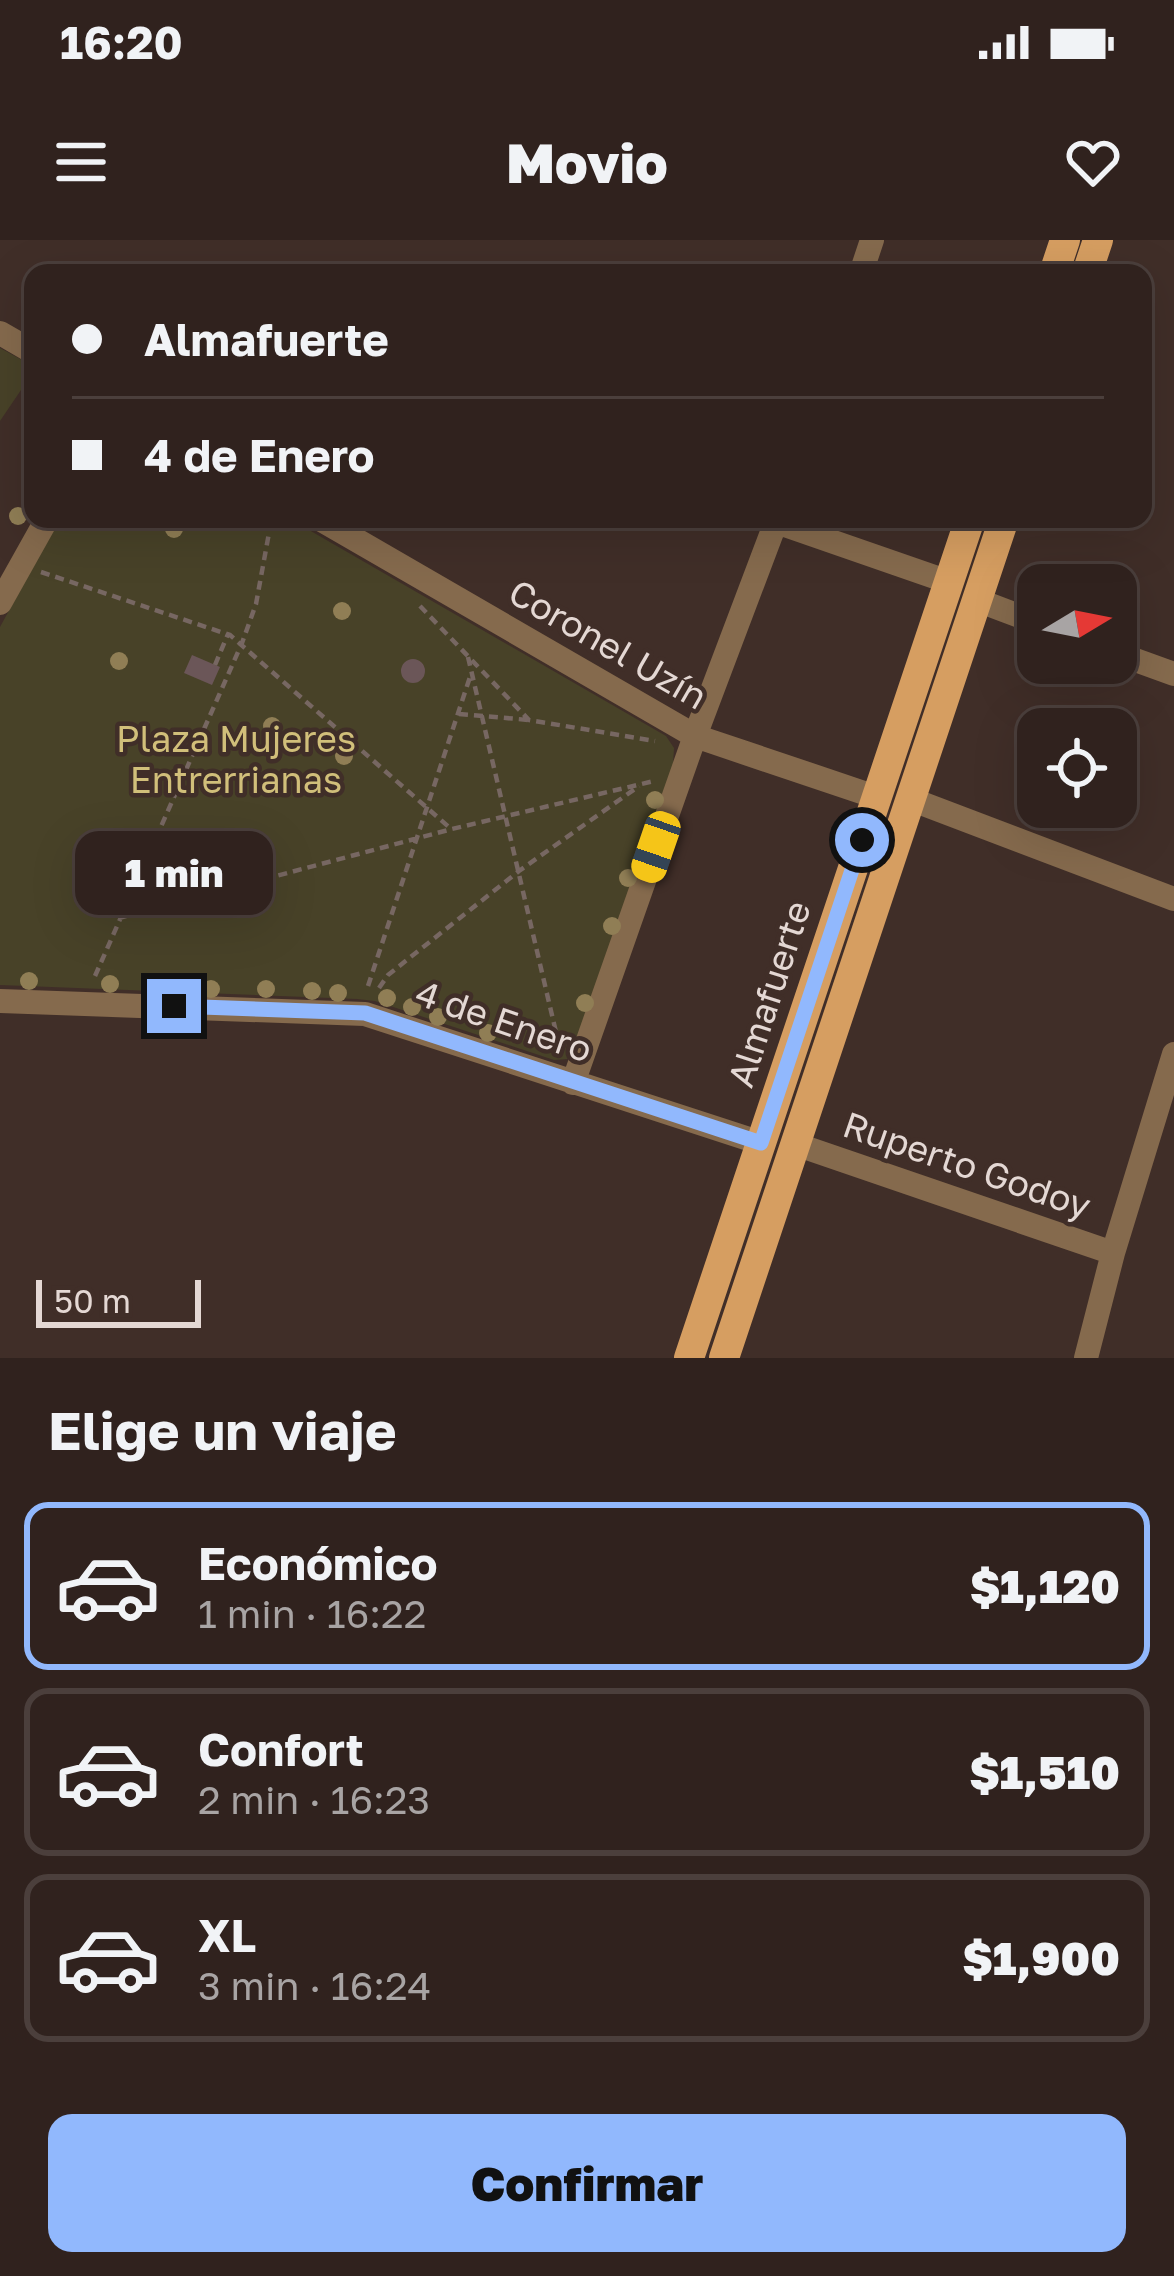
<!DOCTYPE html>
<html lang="es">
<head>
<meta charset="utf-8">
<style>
  body { margin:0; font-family:"Golos Text",sans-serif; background:#3c2f2b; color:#f1f3f6; height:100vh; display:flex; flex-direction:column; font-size:45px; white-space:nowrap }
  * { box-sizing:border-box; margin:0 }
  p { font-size:39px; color:#a8a4a4 }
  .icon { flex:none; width:66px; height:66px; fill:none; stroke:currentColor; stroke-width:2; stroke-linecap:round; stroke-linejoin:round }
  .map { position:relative; height:1118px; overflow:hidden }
  .drawer { display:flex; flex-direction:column; background:#30221e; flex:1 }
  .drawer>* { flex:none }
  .hud { position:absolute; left:24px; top:24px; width:1128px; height:264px; border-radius:24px; box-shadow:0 12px 48px #0002,0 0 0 3px #4b3f3c; display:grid; align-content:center; height:264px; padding:0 48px; background:#30221e }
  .needle { width:78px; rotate:80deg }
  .controls { position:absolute; left:1017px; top:324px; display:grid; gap:24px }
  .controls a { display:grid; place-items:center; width:120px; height:120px; border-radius:24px; background:#30221e; box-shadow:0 12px 48px #0002,0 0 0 3px #4b3f3c; font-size:60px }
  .scale { position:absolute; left:36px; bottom:30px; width:165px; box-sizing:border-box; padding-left:12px; border:6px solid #e4d8d4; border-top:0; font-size:33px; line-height:42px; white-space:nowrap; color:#e4d8d4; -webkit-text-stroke:9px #402e28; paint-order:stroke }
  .end { position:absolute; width:54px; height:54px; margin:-27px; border:15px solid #91b8fd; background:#111; box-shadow:0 0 0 6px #111 }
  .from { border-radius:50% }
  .bubble { position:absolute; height:84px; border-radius:24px; background:#30221e; box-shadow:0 12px 48px #0002,0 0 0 3px #4b3f3c; font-size:39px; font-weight:800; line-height:84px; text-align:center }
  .car { position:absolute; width:36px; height:72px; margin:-36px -18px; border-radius:15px; box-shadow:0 0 9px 3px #0007; background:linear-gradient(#f5c518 24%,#345 0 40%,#f5c518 0 76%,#345 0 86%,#f5c518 0) }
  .hud b { display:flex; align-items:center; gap:42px; height:114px; font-size:45px }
  .hud b+b { border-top:3px solid #4b3f3c }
  .hud i { width:30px; height:30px; background:#f1f3f6 }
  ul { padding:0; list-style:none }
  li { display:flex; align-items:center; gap:36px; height:168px; margin:0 24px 18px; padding:0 24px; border:6px solid #4b3f3c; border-radius:24px }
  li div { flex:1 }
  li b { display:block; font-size:45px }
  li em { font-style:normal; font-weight:800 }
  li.active { border-color:#91b8fd }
  li>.icon { width:108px; height:108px; stroke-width:1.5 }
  h2 { padding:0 48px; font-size:54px; line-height:144px }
  .primary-button { display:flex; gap:24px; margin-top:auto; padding:24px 48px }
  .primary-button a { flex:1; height:138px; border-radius:24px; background:#91b8fd; color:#111; font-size:48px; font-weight:800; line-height:138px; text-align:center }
  .status { display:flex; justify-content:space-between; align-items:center; height:84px; padding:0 60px; background:#30221e; direction:ltr }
  .status svg { height:33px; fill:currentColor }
  header { display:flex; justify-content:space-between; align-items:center; height:156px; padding:0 48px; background:#30221e; font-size:54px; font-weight:800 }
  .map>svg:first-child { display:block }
  .green { fill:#484228 }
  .building { fill:#6b5658 }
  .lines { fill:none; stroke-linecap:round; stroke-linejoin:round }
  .path { stroke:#776762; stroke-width:4.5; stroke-dasharray:9 6; stroke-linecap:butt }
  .street { stroke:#856a4d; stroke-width:24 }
  .primary { stroke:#d69e61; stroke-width:30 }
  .tree { fill:#907e55 }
  .route { stroke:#91b8fd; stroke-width:15 }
  .labels { text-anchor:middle; stroke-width:9; stroke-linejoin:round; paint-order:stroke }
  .street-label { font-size:36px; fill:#e4d8d4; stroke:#402e28 }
  .park-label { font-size:36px; fill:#d1bf7a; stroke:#402e28 }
</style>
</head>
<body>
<div class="status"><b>16:20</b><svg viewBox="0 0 49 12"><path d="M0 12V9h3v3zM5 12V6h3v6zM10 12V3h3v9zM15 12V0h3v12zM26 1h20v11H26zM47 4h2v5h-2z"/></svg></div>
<header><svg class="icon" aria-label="menu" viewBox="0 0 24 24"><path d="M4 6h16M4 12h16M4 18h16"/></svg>Movio<svg class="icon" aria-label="heart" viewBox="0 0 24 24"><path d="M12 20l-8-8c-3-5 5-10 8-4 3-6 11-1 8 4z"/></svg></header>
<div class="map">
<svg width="1174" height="1118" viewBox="0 0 1174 1118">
  <rect width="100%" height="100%" fill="#402e28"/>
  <!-- green -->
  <path class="green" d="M0,108L33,126V155L21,150L0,181Z
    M59,279H290L666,496L674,508L673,525L576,810L568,819L554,820L375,761L357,759L0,745V387Z"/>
  <!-- building -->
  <path class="building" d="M192,415L220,427L212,445L184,433Z
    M401 431a12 12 0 1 1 24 0a12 12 0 1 1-24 0Z"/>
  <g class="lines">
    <!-- path -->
    <path class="path" d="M41,332L230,395L450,588
      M420,366L529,480L655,501
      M468,417L559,805
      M215,425L228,394
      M459,474L529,480
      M119,678L452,589L654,541
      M95,736L242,403L256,364L271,282
      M368,746L470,437
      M379,748L388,735L519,631L639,546"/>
    <!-- street -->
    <path class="street" d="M861,33L872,0
      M0,93L33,112
      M320,279L695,496L876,557
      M776,282L949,342
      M977,360L1038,383
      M0,363L47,279
      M1116,413L1174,434
      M913,560L1174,659
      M0,761L365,774L761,903
      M573,843L695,496L777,279
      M798,905L1113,1013
      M1086,1118L1113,1013L1174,814"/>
    <!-- primary -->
    <path class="primary" d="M1054,33L1065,0
      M1087,33L1098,0
      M689,1118L970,279
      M724,1118L1004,279"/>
  </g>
  <!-- trees -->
  <g class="tree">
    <circle cx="18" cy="276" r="9"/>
    <circle cx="174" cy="289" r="9"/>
    <circle cx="342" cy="371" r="9"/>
    <circle cx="119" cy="421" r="9"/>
    <circle cx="272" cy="486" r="9"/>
    <circle cx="344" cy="516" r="9"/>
    <circle cx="655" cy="560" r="9"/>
    <circle cx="628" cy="638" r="9"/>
    <circle cx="612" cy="686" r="9"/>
    <circle cx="29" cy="741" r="9"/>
    <circle cx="110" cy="744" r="9"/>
    <circle cx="164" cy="747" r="9"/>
    <circle cx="187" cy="748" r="9"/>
    <circle cx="211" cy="749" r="9"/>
    <circle cx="266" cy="749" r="9"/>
    <circle cx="312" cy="751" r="9"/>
    <circle cx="338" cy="753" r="9"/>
    <circle cx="387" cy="758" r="9"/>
    <circle cx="585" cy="763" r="9"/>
    <circle cx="412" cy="767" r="9"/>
    <circle cx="438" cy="777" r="9"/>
    <circle cx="488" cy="793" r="9"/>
  </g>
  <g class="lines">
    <!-- route -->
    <path class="route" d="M174,766L365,773L761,903L862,600"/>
  </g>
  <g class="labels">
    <!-- street labels -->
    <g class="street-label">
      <text transform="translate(608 404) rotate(30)" y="13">Coronel Uzín</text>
      <text transform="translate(769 754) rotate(-72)" y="13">Almafuerte</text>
      <text transform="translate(504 781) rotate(19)" y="13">4 de Enero</text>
      <text transform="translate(967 925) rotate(19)" y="13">Ruperto Godoy</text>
    </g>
    <!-- park labels -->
    <g class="park-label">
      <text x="236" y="512">Plaza Mujeres<tspan x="236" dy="41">Entrerrianas</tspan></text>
    </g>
  </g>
</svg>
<div class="controls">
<a><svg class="needle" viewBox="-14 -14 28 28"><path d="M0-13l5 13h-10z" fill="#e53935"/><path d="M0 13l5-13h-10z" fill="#a8a4a4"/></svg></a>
<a><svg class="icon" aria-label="locate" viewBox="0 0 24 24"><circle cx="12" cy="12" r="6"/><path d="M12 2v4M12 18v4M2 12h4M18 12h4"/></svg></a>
</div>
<div class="scale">50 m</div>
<i class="end from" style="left:862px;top:600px"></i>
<i class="end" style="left:174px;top:766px"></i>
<div class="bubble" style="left:75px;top:591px;width:198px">1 min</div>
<i class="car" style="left:656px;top:607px;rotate:199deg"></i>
<div class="hud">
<b><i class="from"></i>Almafuerte</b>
<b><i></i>4 de Enero</b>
</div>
</div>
<section class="drawer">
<h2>Elige un viaje</h2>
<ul>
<li class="active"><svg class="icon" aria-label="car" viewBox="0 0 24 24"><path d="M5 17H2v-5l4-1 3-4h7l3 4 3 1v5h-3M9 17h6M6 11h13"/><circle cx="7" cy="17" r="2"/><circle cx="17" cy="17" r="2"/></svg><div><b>Económico</b><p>1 min · 16:22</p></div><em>$1,120</em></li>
<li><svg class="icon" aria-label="car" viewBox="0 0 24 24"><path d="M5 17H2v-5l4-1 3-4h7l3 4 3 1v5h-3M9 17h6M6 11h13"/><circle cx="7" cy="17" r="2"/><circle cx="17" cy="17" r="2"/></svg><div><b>Confort</b><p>2 min · 16:23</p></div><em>$1,510</em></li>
<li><svg class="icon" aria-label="car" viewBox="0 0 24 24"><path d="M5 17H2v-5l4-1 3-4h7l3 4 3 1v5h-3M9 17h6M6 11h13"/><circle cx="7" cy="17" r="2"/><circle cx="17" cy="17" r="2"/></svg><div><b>XL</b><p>3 min · 16:24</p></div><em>$1,900</em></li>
</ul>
<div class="primary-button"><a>Confirmar</a></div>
</section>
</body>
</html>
